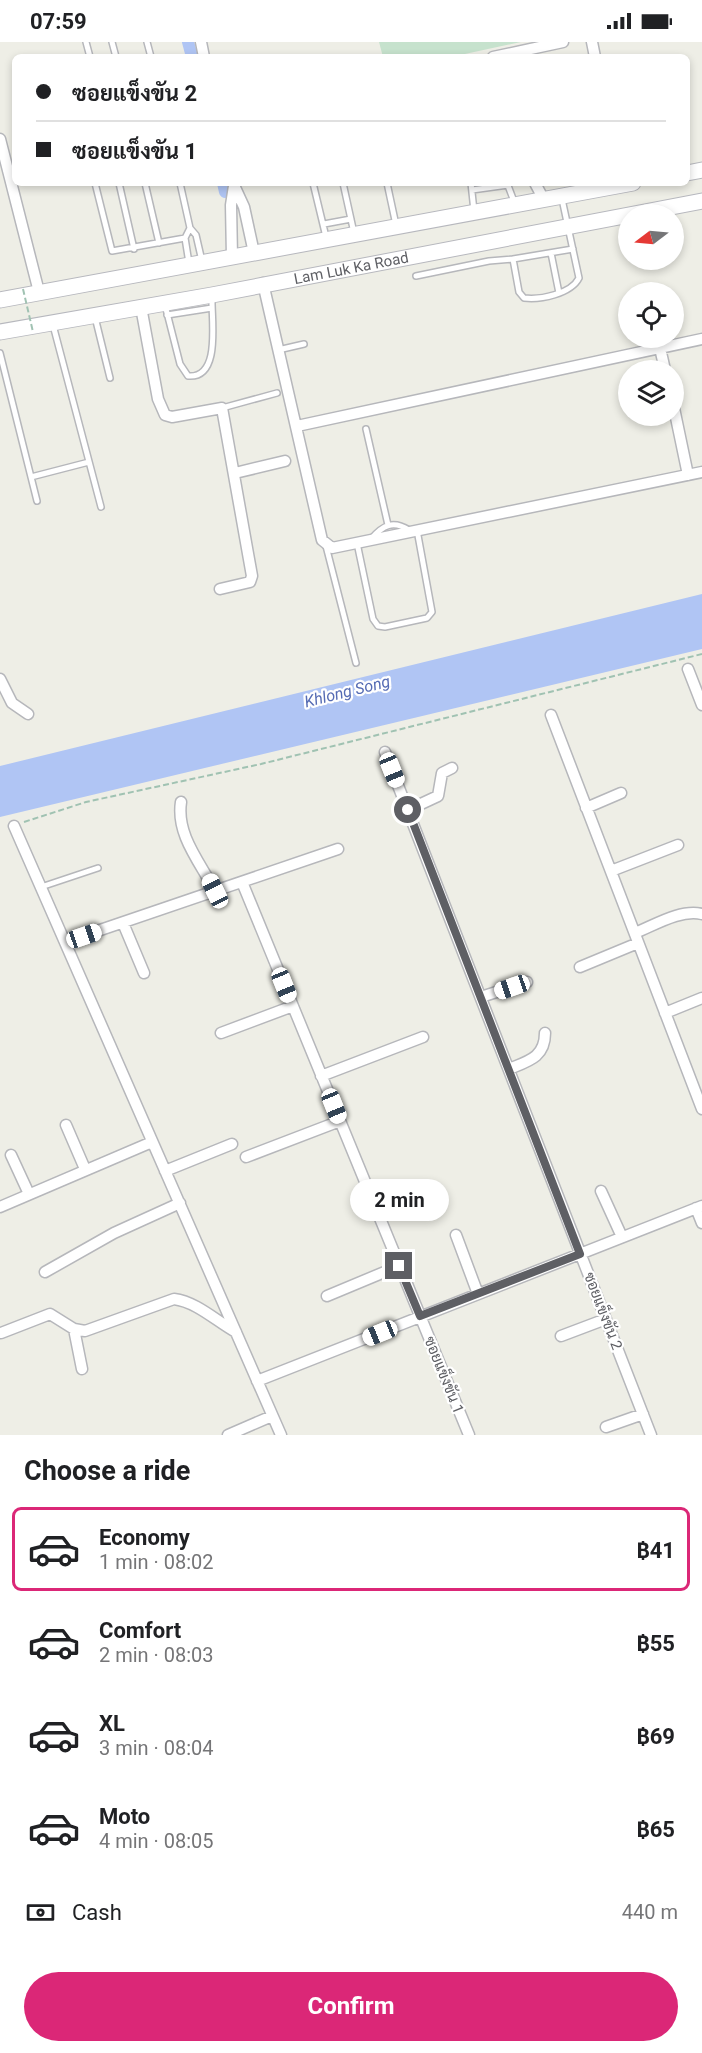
<!DOCTYPE html>
<html lang="en">
<head>
<meta charset="utf-8">
<style>
  body { margin:0; font-family:Roboto,Sarabun,sans-serif; background:#f6f6f6; color:#202124; height:100vh; display:flex; flex-direction:column; font-size:22px; white-space:nowrap }
  * { box-sizing:border-box; margin:0 }
  p { font-size:20px; color:#757577 }
  .icon { flex:none; width:33px; height:33px; fill:none; stroke:currentColor; stroke-width:2; stroke-linecap:round; stroke-linejoin:round }
  .map { position:relative; height:1393px; overflow:hidden }
  .side { display:flex; flex-direction:column; background:#fff; flex:1 }
  .side>* { flex:none }
  .top-card { position:absolute; left:12px; top:12px; width:678px; height:132px; border-radius:9px; box-shadow:0 3px 9px #0003; display:grid; align-content:center; height:132px; padding:0 24px; background:#fff }
  .needle { width:39px; rotate:254deg }
  .tools { position:absolute; left:618px; top:162px; display:grid; gap:12px }
  .tools a { display:grid; place-items:center; width:66px; height:66px; border-radius:50%; background:#fff; box-shadow:0 3px 9px #0003; font-size:30px }
  .end { position:absolute; width:27px; height:27px; margin:-14px; border:8px solid #5e5f64; background:#fff; box-shadow:0 0 0 3px #fff }
  .from { border-radius:50% }
  .bubble { position:absolute; height:42px; border-radius:21px; background:#fff; box-shadow:0 3px 9px #0003; font-size:20px; font-weight:700; line-height:42px; text-align:center }
  .car { position:absolute; width:18px; height:36px; margin:-18px -9px; border-radius:8px; box-shadow:0 0 4px 2px #0007; background:linear-gradient(#fff 24%,#345 0 40%,#fff 0 76%,#345 0 86%,#fff 0) }
  .top-card b { display:flex; align-items:center; gap:21px; height:57px; font-size:22px }
  .top-card b+b { border-top:2px solid #e0e0e0 }
  .top-card i { width:15px; height:15px; background:#202124 }
  ul { padding:0; list-style:none }
  li { display:flex; align-items:center; gap:18px; height:84px; margin:0 12px 9px; padding:0 12px; border:3px solid transparent; border-radius:9px }
  li div { flex:1 }
  li b { display:block; font-size:22px }
  li em { font-style:normal; font-weight:700 }
  li.selected { border-color:#db2777 }
  li>.icon { width:54px; height:54px; stroke-width:1.5 }
  h2 { padding:0 24px; font-size:27px; line-height:72px }
  .pay { display:flex; align-items:center; gap:15px; height:66px; padding:0 24px; font-size:22px }
  .pay p { margin-inline-start:auto }
  .cta { display:flex; gap:12px; margin-top:auto; padding:12px 24px }
  .cta a { flex:1; height:69px; border-radius:36px; background:#db2777; color:#fff; font-size:24px; font-weight:700; line-height:69px; text-align:center }
  .status { display:flex; justify-content:space-between; align-items:center; height:42px; padding:0 30px; background:#fff; direction:ltr }
  .status svg { height:16px; fill:currentColor }
  .map>svg:first-child { display:block }
  .green { fill:#c6e2cd }
  .water { fill:#b0c5f4 }
  .lines { fill:none; stroke-linecap:round; stroke-linejoin:round }
  .canal { stroke:#b0c5f4; stroke-width:12 }
  .service-casing { stroke:#b6b7bb; stroke-width:8 }
  .minor-casing { stroke:#b6b7bb; stroke-width:13 }
  .secondary-casing { stroke:#b7b8be; stroke-width:17 }
  .path { stroke:#a0c2b2; stroke-width:2; stroke-dasharray:6 3; stroke-linecap:butt }
  .service { stroke:#fff; stroke-width:5 }
  .minor { stroke:#fff; stroke-width:10 }
  .secondary { stroke:#fff; stroke-width:15 }
  .path-bridge { stroke:#a0c2b2; stroke-width:2; stroke-dasharray:6 3; stroke-linecap:butt }
  .route { stroke:#5e5f64; stroke-width:8 }
  .labels { text-anchor:middle; stroke-width:4.5; stroke-linejoin:round; paint-order:stroke }
  .street-label { font-size:15px; fill:#5e5f64; stroke:#fff }
  .water-label { font-size:16px; font-style:italic; fill:#566cb4; stroke:#fff }
</style>
</head>
<body>
<div class="status"><b>07:59</b><svg viewBox="0 0 49 12"><path d="M0 12V9h3v3zM5 12V6h3v6zM10 12V3h3v9zM15 12V0h3v12zM26 1h20v11H26zM47 4h2v5h-2z"/></svg></div>
<div class="map">
<svg width="702" height="1393" viewBox="0 0 702 1393">
  <rect width="100%" height="100%" fill="#eeeee6"/>
  <!-- green -->
  <path class="green" d="M379,0H521L451,15H383Z"/>
  <!-- water -->
  <path class="water" d="M702,552V607L0,775V724Z"/>
  <g class="lines">
    <!-- canal -->
    <path class="canal" d="M188,0L192,15
      M223,141L225,150"/>
    <defs>
      <path id="service" d="M86,0L90,15
        M112,0L116,15
        M147,0L151,15
        M95,141L112,209L185,196
        M119,141L134,207
        M145,141L159,201
        M180,141L190,186L196,193L202,219
        M313,141L326,195
        M343,141L354,191
        M387,141L396,183
        M471,141L474,169
        M507,141L515,162
        M472,148L508,143
        M562,157L579,236C571,252 540,258 524,256L519,250L513,217L573,207
        M324,182L351,177
        M551,211L559,251
        M189,221L185,196L190,186
        M416,234L489,219L513,217
        M165,263L180,322L188,334C222,337 211,276 212,255
        M167,273L212,266
        M95,275L110,336
        M53,283L101,465
        M278,308L304,302
        M0,311L37,459
        M222,366L277,351
        M366,387L388,483
        M31,435L89,420
        M371,497C383,483 393,478 409,488
        M357,501L373,577L378,584L385,585L427,576L432,570L417,488
        M326,504L356,621
        M41,845L98,826"/>
      <path id="minor" d="M201,0L204,15
        M592,0L595,15
        M493,15L563,0
        M0,97L39,250
        M233,141L244,165L254,211
        M535,141L544,158
        M232,215L231,163L234,144
        M263,241L322,498L332,506L702,430
        M141,265L158,357L165,373L172,375L222,366L252,534L250,540L220,547
        M660,306L665,328
        M674,366L688,433
        M297,384L702,297
        M235,431L285,419
        M688,627L702,663
        M0,637L12,661L28,672
        M551,673L702,1067
        M385,710L651,1393
        M181,760C176,793 200,820 215,849
        M586,766L621,751
        M408,768L438,754L442,731L452,726
        M14,784L281,1393
        M611,829L678,803
        M242,840L469,1393
        M123,881L144,931
        M635,891C655,883 680,867 702,872
        M65,900L338,807
        M580,925L638,901
        M481,955L527,940
        M665,971L702,956
        M221,991L293,964
        M509,1027C529,1019 545,1015 545,991
        M321,1034L423,995
        M66,1083L85,1127
        M11,1113L29,1152
        M246,1115L340,1079
        M165,1129L232,1102
        M601,1149L622,1195
        M0,1165L152,1100
        M696,1166L702,1181
        M456,1193L478,1252
        M45,1230L114,1191L180,1161
        M327,1254L399,1224
        M74,1287L82,1327
        M1,1291L50,1272L74,1287L85,1289L174,1257C197,1260 216,1279 236,1290
        M561,1294L606,1277
        M257,1339L702,1164
        M606,1385L643,1372
        M228,1393L272,1374"/>
      <g id="secondary">
        <path d="M687,131L702,128"/>
        <path d="M0,258L633,141"/>
        <path id="s1" d="M0,290L212,253L702,159"/>
      </g>
    </defs>
    <!-- service casing -->
    <use href="#service" class="service-casing"/>
    <!-- minor casing -->
    <use href="#minor" class="minor-casing"/>
    <!-- secondary casing -->
    <use href="#secondary" class="secondary-casing"/>
    <!-- path -->
    <path class="path" d="M24,780L86,760L261,722L702,612"/>
    <!-- service -->
    <use href="#service" class="service"/>
    <!-- minor -->
    <use href="#minor" class="minor"/>
    <!-- secondary -->
    <use href="#secondary" class="secondary"/>
    <!-- path-bridge -->
    <path class="path-bridge" d="M23,247L33,290"/>
  </g>
  <g class="lines">
    <!-- route -->
    <path class="route" d="M399,1224L420,1274L580,1212L408,768"/>
  </g>
  <g class="labels">
    <!-- street labels -->
    <g class="street-label">
      <text dy="5" stroke="none"><textPath href="#s1" startOffset="357">Lam Luk Ka Road</textPath></text>
      <text transform="translate(603 1269) rotate(69)" y="5">ซอยแข็งขัน 2</text>
      <text transform="translate(444 1333) rotate(68)" y="5">ซอยแข็งขัน 1</text>
    </g>
    <!-- water labels -->
    <g class="water-label">
      <text transform="translate(347 649) rotate(-14)" y="6">Khlong Song</text>
    </g>
  </g>
</svg>
<div class="tools">
<a><svg class="needle" viewBox="-14 -14 28 28"><path d="M0-13l5 13h-10z" fill="#e53935"/><path d="M0 13l5-13h-10z" fill="#757577"/></svg></a>
<a><svg class="icon" aria-label="locate" viewBox="0 0 24 24"><circle cx="12" cy="12" r="6"/><path d="M12 2v4M12 18v4M2 12h4M18 12h4"/></svg></a>
<a><svg class="icon" aria-label="layers" viewBox="0 0 24 24"><path d="M12 4l9 5-9 5-9-5zM3 14l9 5 9-5"/></svg></a>
</div>
<i class="end from" style="left:408px;top:768px"></i>
<i class="end" style="left:399px;top:1224px"></i>
<div class="bubble" style="left:350px;top:1137px;width:99px">2 min</div>
<i class="car" style="left:392px;top:728px;rotate:158deg"></i>
<i class="car" style="left:215px;top:849px;rotate:334deg"></i>
<i class="car" style="left:84px;top:894px;rotate:71deg"></i>
<i class="car" style="left:284px;top:943px;rotate:158deg"></i>
<i class="car" style="left:512px;top:945px;rotate:251deg"></i>
<i class="car" style="left:334px;top:1064px;rotate:158deg"></i>
<i class="car" style="left:380px;top:1291px;rotate:248deg"></i>
<div class="top-card">
<b><i class="from"></i>ซอยแข็งขัน 2</b>
<b><i></i>ซอยแข็งขัน 1</b>
</div>
</div>
<section class="side">
<h2>Choose a ride</h2>
<ul>
<li class="selected"><svg class="icon" aria-label="car" viewBox="0 0 24 24"><path d="M5 17H2v-5l4-1 3-4h7l3 4 3 1v5h-3M9 17h6M6 11h13"/><circle cx="7" cy="17" r="2"/><circle cx="17" cy="17" r="2"/></svg><div><b>Economy</b><p>1 min · 08:02</p></div><em>฿41</em></li>
<li><svg class="icon" aria-label="car" viewBox="0 0 24 24"><path d="M5 17H2v-5l4-1 3-4h7l3 4 3 1v5h-3M9 17h6M6 11h13"/><circle cx="7" cy="17" r="2"/><circle cx="17" cy="17" r="2"/></svg><div><b>Comfort</b><p>2 min · 08:03</p></div><em>฿55</em></li>
<li><svg class="icon" aria-label="car" viewBox="0 0 24 24"><path d="M5 17H2v-5l4-1 3-4h7l3 4 3 1v5h-3M9 17h6M6 11h13"/><circle cx="7" cy="17" r="2"/><circle cx="17" cy="17" r="2"/></svg><div><b>XL</b><p>3 min · 08:04</p></div><em>฿69</em></li>
<li><svg class="icon" aria-label="car" viewBox="0 0 24 24"><path d="M5 17H2v-5l4-1 3-4h7l3 4 3 1v5h-3M9 17h6M6 11h13"/><circle cx="7" cy="17" r="2"/><circle cx="17" cy="17" r="2"/></svg><div><b>Moto</b><p>4 min · 08:05</p></div><em>฿65</em></li>
</ul>
<div class="pay"><svg class="icon" aria-label="cash" viewBox="0 0 24 24"><path d="M3 7h18v10H3z"/><circle cx="12" cy="12" r="2"/></svg>Cash<p>440 m</p></div>
<div class="cta"><a>Confirm</a></div>
</section>
</body>
</html>
